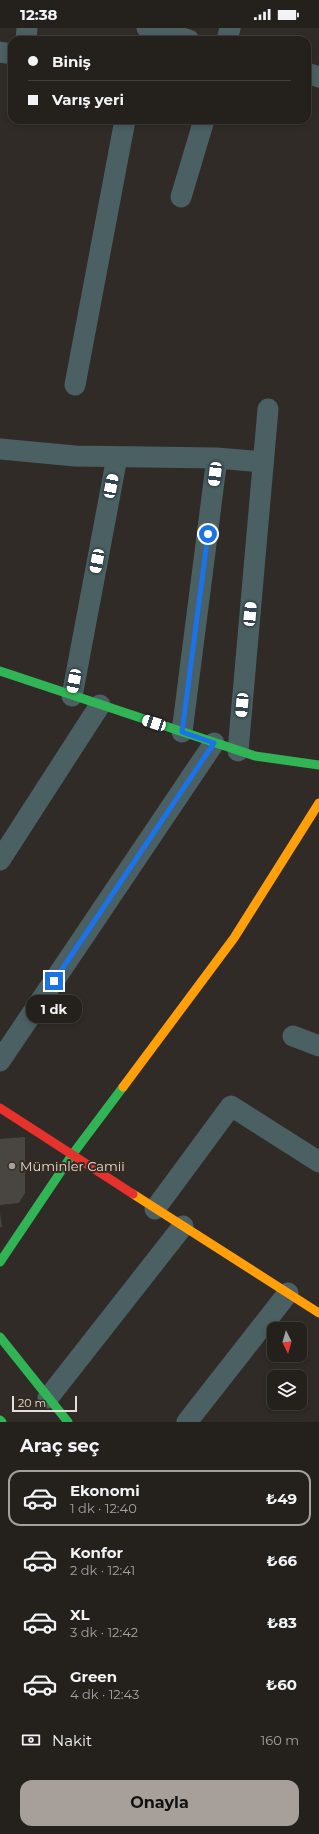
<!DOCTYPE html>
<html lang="tr">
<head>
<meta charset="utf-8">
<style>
  body { margin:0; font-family:Montserrat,sans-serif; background:#302d29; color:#f1f3f6; height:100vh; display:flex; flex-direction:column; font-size:15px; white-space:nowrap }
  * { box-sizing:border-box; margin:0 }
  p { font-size:13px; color:#a3a3a3 }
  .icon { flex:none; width:22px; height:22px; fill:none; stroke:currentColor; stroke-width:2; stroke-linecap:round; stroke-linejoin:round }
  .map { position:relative; height:1394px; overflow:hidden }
  .drawer { display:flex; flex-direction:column; background:#24201c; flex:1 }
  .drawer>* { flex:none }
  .banner { position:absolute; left:8px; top:8px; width:303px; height:88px; border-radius:12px; box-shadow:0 2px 6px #0003,0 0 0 1px #413e3b; display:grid; align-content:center; height:88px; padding:0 20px; background:#24201c }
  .needle { width:26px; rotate:175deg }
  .fabs { position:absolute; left:267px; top:1294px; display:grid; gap:8px }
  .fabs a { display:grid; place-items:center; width:40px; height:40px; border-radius:8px; background:#24201c; box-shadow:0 2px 6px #0003,0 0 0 1px #413e3b; font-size:20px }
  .scale { position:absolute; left:12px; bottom:10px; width:65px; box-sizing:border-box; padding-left:4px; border:2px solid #e5ded8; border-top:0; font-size:11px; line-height:14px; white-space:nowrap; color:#e5ded8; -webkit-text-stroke:3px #352b21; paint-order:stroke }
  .end { position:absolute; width:18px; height:18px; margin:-9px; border:5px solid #1a73e8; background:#fff; box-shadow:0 0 0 2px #fff }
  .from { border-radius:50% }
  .bubble { position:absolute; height:28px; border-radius:12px; background:#24201c; box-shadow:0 2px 6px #0003,0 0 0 1px #413e3b; font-size:13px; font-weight:700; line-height:28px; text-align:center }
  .car { position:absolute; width:12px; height:24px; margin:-12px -6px; border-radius:5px; box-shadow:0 0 3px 1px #0007; background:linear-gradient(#fff 24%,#345 0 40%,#fff 0 76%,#345 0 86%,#fff 0) }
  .banner b { display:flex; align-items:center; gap:14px; height:38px; font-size:15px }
  .banner b+b { border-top:1px solid #413e3b }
  .banner i { width:10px; height:10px; background:#f1f3f6 }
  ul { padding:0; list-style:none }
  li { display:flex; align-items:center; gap:12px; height:56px; margin:0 8px 6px; padding:0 12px; border:2px solid transparent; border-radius:12px }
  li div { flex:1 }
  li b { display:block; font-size:15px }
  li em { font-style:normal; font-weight:700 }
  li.current { border-color:#a69f9a }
  li>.icon { width:36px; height:36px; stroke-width:1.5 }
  h2 { padding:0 20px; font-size:18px; line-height:48px }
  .pay { display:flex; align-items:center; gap:10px; height:44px; padding:0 20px; font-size:15px }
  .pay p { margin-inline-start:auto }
  .action { display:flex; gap:8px; margin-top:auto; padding:8px 20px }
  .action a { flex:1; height:46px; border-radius:12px; background:#a69f9a; color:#111; font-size:16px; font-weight:700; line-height:46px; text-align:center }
  .status { display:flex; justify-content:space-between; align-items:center; height:28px; padding:0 20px; background:#24201c; direction:ltr }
  .status svg { height:11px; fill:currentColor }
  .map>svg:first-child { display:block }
  .building { fill:#494540 }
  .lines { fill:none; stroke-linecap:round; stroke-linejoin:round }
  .street { stroke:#4a6063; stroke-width:21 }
  .fast { stroke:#30b455; stroke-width:9 }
  .slow { stroke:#ff9f0a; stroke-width:9 }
  .jam { stroke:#e5322d; stroke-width:9 }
  .route { stroke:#1a73e8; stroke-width:5 }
  .poi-dot { fill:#a69f9a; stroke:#352b21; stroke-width:1.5 }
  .labels { text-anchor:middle; stroke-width:4; stroke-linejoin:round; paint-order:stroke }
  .poi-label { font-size:13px; fill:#e5ded8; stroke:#352b21; text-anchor:start }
</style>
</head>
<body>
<div class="status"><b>12:38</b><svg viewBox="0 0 49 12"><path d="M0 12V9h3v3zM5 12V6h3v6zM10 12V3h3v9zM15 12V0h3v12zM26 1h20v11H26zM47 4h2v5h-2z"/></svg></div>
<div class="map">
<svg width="319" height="1394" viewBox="0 0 319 1394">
  <rect width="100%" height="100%" fill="#302b26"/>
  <!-- building -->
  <path class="building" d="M25,1109V1165L19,1175L0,1177V1111Z
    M0,1185L2,1199H0Z"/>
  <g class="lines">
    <!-- street -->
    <path class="street" d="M147,0L189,12
      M26,12L27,0
      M227,12L230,0
      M0,24L12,26
      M307,45L319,49
      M181,169L204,92
      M75,357L125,92
      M0,421L75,428L217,430L263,434
      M72,668L117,429
      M182,704L217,430
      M238,723L268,381
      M0,832L100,677
      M293,1008L319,1018
      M0,1033L214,715
      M155,1181L231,1078L319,1134
      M48,1370L183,1198
      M187,1394L288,1265"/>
    <!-- fast -->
    <path class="fast" d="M0,643L255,728L319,737
      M0,1234L72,1127L123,1059
      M0,1309L68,1394
      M0,1392L2,1394"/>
    <!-- slow -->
    <path class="slow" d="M123,1059L234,910L319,775
      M133,1166L319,1285"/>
    <!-- jam -->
    <path class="jam" d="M0,1080L133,1166"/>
  </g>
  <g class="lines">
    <!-- route -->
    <path class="route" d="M54,953L214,715L182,704L208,506"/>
  </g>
  <!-- markers -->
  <circle class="poi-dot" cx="12" cy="1138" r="4"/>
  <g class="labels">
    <!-- poi labels -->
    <g class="poi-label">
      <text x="20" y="1143">Müminler Camii</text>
    </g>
  </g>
</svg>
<div class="fabs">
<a><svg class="needle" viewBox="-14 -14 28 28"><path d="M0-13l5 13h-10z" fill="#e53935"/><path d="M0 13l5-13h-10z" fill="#a3a3a3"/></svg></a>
<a><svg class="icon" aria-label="layers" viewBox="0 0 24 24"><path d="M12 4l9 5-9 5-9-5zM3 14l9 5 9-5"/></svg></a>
</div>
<div class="scale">20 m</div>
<i class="end from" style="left:208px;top:506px"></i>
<i class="end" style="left:54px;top:953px"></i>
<div class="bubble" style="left:26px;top:967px;width:56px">1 dk</div>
<i class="car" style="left:215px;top:446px;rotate:187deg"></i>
<i class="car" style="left:111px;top:458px;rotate:11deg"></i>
<i class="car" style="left:97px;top:533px;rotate:191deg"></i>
<i class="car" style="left:250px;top:586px;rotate:5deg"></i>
<i class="car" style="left:74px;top:653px;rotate:191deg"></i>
<i class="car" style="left:242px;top:677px;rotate:185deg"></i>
<i class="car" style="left:154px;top:695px;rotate:288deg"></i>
<div class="banner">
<b><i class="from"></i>Biniş</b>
<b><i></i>Varış yeri</b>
</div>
</div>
<section class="drawer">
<h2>Araç seç</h2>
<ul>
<li class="current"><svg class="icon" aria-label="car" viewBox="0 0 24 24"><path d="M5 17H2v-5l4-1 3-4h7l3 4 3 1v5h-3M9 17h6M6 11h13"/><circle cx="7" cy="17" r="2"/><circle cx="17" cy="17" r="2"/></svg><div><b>Ekonomi</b><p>1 dk · 12:40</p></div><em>₺49</em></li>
<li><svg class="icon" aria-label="car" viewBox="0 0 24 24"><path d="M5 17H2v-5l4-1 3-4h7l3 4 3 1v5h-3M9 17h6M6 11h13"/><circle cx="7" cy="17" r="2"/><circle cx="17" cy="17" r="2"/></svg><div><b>Konfor</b><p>2 dk · 12:41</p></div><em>₺66</em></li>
<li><svg class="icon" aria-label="car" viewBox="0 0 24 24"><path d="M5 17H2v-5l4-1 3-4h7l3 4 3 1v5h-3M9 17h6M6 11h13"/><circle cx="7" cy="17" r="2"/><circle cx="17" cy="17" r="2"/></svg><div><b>XL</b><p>3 dk · 12:42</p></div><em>₺83</em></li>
<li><svg class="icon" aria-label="car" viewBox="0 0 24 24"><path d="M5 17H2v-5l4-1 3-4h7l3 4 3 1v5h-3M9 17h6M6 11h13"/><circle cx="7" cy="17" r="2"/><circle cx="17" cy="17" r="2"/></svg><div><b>Green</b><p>4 dk · 12:43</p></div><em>₺60</em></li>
</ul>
<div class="pay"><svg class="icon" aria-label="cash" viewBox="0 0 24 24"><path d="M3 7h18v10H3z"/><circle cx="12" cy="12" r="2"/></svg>Nakit<p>160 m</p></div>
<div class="action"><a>Onayla</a></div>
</section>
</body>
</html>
